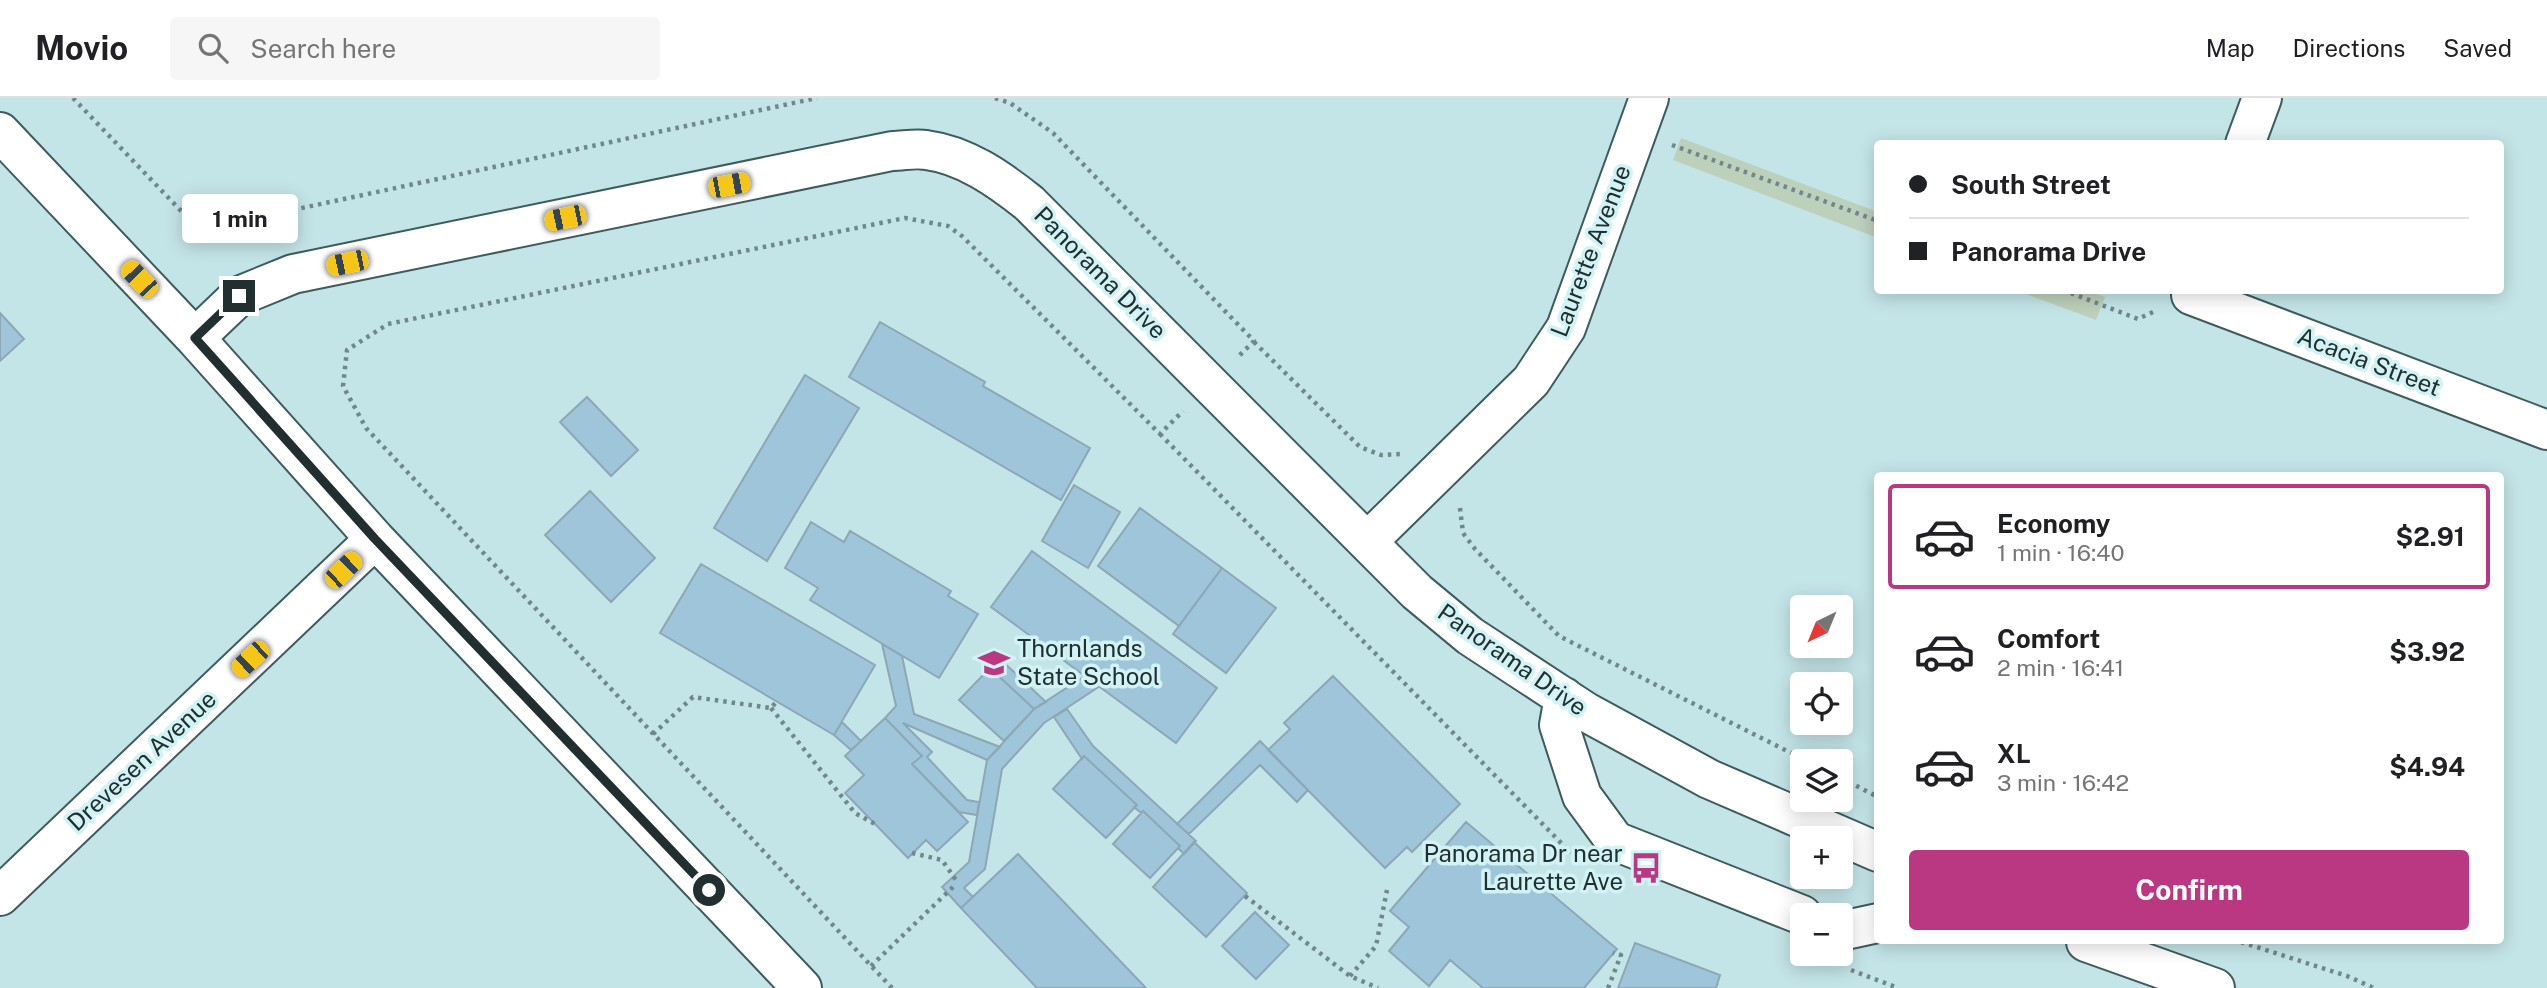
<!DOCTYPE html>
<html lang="en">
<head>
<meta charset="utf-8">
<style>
  body { margin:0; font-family:"Public Sans",sans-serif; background:#f6f6f6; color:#202124; height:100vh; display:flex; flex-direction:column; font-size:26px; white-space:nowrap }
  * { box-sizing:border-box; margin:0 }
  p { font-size:23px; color:#757577 }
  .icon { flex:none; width:38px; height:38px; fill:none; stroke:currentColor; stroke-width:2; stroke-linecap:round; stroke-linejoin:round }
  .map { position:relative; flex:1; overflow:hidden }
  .side { position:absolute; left:1874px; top:374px; width:630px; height:472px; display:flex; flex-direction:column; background:#fff; border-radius:7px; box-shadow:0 4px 18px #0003 }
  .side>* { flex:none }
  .top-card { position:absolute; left:1874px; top:42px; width:630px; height:154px; border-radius:7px; box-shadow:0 4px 18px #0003; display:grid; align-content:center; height:154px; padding:0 35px; background:#fff }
  .needle { width:46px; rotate:223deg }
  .fabs { position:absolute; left:1790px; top:497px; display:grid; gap:14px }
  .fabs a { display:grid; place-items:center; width:63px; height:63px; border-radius:7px; background:#fff; box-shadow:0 4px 18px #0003; font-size:35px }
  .end { position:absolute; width:32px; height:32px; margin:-16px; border:9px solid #222f30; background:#fff; box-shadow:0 0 0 4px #fff }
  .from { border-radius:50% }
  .bubble { position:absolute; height:49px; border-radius:7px; background:#fff; box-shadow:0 4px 18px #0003; font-size:23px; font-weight:700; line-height:49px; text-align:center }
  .car { position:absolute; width:21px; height:42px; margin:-21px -10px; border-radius:9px; box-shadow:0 0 5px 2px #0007; background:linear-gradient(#f5c518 24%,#345 0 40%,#f5c518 0 76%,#345 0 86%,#f5c518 0) }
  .top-card b { display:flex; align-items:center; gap:24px; height:66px; font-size:26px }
  .top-card b+b { border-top:2px solid #e0e0e0 }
  .top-card i { width:18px; height:18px; background:#202124 }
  ul { padding:12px 0 0; list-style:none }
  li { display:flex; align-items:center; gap:21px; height:105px; margin:0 14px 10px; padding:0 21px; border:4px solid transparent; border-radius:7px }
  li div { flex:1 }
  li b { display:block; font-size:26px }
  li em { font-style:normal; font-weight:700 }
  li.active { border-color:#b93881 }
  li>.icon { width:63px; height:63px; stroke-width:1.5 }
  .cta { display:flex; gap:14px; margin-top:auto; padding:14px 35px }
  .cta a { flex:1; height:80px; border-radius:7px; background:#b93881; color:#fff; font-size:28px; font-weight:700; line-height:80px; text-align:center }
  header { display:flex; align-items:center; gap:42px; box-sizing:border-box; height:98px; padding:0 35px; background:#fff; border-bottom:2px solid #e0e0e0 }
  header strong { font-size:33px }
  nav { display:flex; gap:38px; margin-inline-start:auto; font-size:24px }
  .search { width:490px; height:63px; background:#f6f6f6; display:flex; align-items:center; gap:18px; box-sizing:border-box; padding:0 24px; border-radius:7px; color:#757577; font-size:26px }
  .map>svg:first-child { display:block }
  .green { fill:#bdd0bb }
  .building { fill:#9ec5da; stroke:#8da7b4; stroke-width:2 }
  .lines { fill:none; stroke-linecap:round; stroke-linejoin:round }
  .minor-casing { stroke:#3e5c5e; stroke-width:42 }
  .path { stroke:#71888a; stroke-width:4.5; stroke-dasharray:3.5 5; stroke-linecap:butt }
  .minor { stroke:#fff; stroke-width:38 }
  .route { stroke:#222f30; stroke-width:9 }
  .labels { text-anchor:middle; stroke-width:7; stroke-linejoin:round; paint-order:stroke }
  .street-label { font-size:24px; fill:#222f30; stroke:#d1f3f5 }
  .poi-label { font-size:24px; fill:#222f30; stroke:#d1f3f5; text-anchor:start }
</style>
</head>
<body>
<header>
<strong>Movio</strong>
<div class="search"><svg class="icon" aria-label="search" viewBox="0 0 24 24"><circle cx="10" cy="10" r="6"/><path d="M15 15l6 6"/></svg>Search here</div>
<nav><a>Map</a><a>Directions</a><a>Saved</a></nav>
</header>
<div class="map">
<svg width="2547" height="890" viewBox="0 0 2547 890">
  <rect width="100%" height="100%" fill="#c4e5e8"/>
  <!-- green -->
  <path class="green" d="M1681,40L1878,114V140L1673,62Z
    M2018,193H2088L2105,199L2096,222Z"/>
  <!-- building -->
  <path class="building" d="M0,215L24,241L0,263Z
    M880,224L985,284L983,288L1090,350L1061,402L849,279Z
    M805,277L859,310L767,463L714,430Z
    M587,299L638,352L611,378L560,324Z
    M1074,387L1120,414L1088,470L1042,443Z
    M590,393L655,460L611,504L545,437Z
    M1140,410L1222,470L1179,528L1098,468Z
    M811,424L844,444L850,433L951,493L948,498L978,516L939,580L810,502L818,490L785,470Z
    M1032,453L1217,590L1176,645L991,509Z
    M701,466L875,567L834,637L660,535Z
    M1222,470L1276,510L1226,575L1173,536Z
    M882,546L902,558L914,616L1000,649L987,662L903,625L932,654L927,659L967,702L979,704L977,717L959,714L912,666L922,658L885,620L896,608Z
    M999,560L1046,604L1034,611L990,570Z
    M990,570L1034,611L1004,643L959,602Z
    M1085,578L1100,588L1044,625L1002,671L985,771L964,790L973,799L961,810L942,789L969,764L987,662L1034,611Z
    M1333,578L1460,706L1412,754L1407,749L1385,770L1268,652L1290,631L1284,625Z
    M1067,611L1093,648L1196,743L1184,756L1178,750L1180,748L1143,713L1141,715L1134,709L1137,707L1084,658L1082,661L1054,619Z
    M885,620L922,658L912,666L968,724L937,753L926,742L908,760L845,695L864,677L845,658Z
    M842,624L861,643L851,652L834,637Z
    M1260,643L1308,692L1297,704L1260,667L1189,736L1177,726Z
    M1084,658L1137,707L1106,740L1053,691Z
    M1143,713L1180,748L1150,780L1113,746Z
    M1466,724L1617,851L1584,890H1483L1450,862L1429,888L1389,853L1409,829L1390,813Z
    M1194,744L1247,795L1206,839L1153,789Z
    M1018,756L1146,890H1037L961,810Z
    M1255,814L1289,847L1256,881L1222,848Z
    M1635,845L1720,877L1716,890H1618Z"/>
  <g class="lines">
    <defs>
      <path id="minor" d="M0,34L195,240L375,441L802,890
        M2245,46L2262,0
        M2193,192L2191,197L2547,332
        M195,240L239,198L293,176L892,53C903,53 915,50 926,52C965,57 999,81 1029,105L1417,494L1470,538L1586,614L1709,681L1878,754
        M1367,444L1531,283L1566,230L1649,0
        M1564,599L1559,627L1582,698L1615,743L1802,817
        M0,798L375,441
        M1841,833L1878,825
        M2086,844L2215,890"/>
    </defs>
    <!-- minor casing -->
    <use href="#minor" class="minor-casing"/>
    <!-- path -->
    <path class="path" d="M73,0L183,115L227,126L817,0
      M995,0L1010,5L1053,35L1254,243L1237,260
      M1672,47L1878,123
      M2063,192L2138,221L2155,213
      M1254,244L1360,349L1381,357L1400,356
      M1160,336L1571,755
      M1460,410L1463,435L1475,451L1559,538L1807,663
      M771,610L855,715L875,726
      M653,636L693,599L771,610L777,603
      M1841,680L1878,699
      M912,755L942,762L958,785
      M1245,798L1350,878L1378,890
      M2241,844L2347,878L2374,890
      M871,868L953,789
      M1851,872L1898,890
      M1350,878L1376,848L1387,792
      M892,890L366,330L343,288L347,252L388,226L905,120L948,128L962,138L1160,336L1183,313
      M1608,890L1621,857L1613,855"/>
    <!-- minor -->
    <use href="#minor" class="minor"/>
  </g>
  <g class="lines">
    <!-- route -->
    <path class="route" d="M239,198L195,240L375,441L709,792"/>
  </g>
  <!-- icons -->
  <defs>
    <symbol id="school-bare" viewBox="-9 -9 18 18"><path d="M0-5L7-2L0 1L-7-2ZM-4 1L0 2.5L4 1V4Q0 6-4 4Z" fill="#b93881" stroke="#d1f3f5" stroke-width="2.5" paint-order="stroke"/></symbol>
    <symbol id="bus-bare" viewBox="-9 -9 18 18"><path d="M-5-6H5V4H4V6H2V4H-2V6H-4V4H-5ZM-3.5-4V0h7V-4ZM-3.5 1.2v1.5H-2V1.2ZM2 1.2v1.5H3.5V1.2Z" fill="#b93881" stroke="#d1f3f5" stroke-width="2.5" paint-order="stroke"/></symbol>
  </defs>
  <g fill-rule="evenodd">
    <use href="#school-bare" x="972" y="543" width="44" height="44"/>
    <use href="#bus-bare" x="1624" y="748" width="44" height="44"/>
  </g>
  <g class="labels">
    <!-- street labels -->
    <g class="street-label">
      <text transform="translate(1591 153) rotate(-69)" y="8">Laurette Avenue</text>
      <text transform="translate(1100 175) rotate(45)" y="8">Panorama Drive</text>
      <text transform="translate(2369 264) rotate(21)" y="8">Acacia Street</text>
      <text transform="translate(1512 562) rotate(35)" y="8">Panorama Drive</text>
      <text transform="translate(142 663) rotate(-43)" y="8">Drevesen Avenue</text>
    </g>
    <!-- poi labels -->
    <g class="poi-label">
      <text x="1017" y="559">Thornlands<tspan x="1017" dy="28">State School</tspan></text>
      <text x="1623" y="764" text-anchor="end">Panorama Dr near<tspan x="1623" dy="28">Laurette Ave</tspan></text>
    </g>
  </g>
</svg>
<div class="fabs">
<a><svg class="needle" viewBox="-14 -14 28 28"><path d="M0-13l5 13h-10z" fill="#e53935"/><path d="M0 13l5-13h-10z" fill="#757577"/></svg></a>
<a><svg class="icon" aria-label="locate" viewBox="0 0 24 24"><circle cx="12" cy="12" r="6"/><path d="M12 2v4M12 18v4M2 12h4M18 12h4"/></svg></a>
<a><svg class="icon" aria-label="layers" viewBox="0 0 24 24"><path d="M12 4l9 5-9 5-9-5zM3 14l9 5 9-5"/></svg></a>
<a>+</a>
<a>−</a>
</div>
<i class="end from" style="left:709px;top:792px"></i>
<i class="end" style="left:239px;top:198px"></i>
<div class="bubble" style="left:182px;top:96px;width:116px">1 min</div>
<i class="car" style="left:729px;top:87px;rotate:79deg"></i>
<i class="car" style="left:565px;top:120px;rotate:258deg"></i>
<i class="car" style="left:347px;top:165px;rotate:258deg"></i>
<i class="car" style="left:139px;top:181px;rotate:316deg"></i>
<i class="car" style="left:343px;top:472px;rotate:46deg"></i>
<i class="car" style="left:250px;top:561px;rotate:227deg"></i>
<div class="top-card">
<b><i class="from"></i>South Street</b>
<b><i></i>Panorama Drive</b>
</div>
<section class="side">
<ul>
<li class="active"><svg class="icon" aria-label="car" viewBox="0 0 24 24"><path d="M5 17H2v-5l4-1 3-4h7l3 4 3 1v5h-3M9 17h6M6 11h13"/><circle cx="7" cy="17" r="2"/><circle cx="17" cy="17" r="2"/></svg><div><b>Economy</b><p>1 min · 16:40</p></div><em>$2.91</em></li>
<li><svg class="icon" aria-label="car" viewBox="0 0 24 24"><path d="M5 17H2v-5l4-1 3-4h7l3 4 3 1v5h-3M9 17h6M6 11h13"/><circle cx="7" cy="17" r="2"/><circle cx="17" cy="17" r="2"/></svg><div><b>Comfort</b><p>2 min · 16:41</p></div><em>$3.92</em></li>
<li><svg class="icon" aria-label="car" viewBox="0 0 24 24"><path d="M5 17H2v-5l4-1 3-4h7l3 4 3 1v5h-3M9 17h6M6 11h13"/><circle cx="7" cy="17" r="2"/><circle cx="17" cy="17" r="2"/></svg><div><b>XL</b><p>3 min · 16:42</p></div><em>$4.94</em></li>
</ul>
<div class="cta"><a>Confirm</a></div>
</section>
</div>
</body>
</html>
